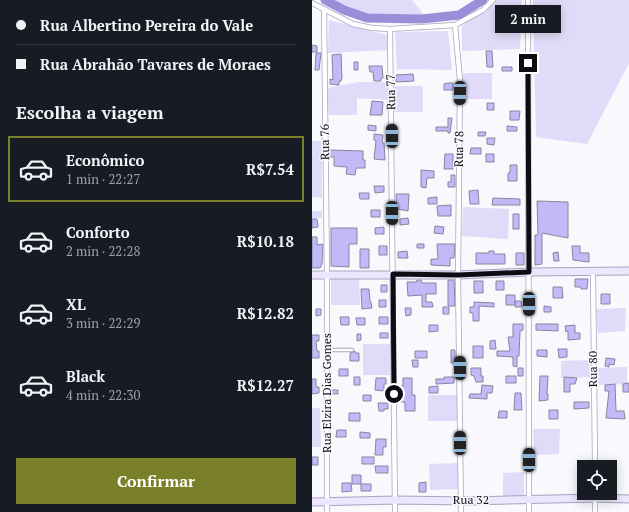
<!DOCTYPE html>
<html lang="pt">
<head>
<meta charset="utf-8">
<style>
  body { margin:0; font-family:"PT Serif",serif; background:#242831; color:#f1f3f6; height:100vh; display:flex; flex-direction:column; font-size:15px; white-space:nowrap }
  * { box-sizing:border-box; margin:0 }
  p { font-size:13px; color:#9ea1a6 }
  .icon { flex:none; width:22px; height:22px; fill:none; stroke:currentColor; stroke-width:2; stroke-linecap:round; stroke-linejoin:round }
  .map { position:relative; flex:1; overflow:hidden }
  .drawer { display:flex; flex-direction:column; background:#171b24; width:312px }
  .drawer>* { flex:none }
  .top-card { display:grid; align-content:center; height:88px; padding:0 16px; background:#171b24 }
  .tools { position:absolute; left:265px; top:460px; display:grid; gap:8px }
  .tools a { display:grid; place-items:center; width:40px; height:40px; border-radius:0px; background:#171b24; box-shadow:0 2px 10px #0003; font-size:20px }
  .end { position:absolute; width:18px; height:18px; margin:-9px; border:5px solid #0d0c15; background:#fff; box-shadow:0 0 0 2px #fff }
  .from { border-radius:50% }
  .bubble { position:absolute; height:28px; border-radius:0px; background:#171b24; box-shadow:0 2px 10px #0003; font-size:13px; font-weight:700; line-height:28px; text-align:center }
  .car { position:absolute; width:12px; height:24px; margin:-12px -6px; border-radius:5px; box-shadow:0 0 3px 1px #0007; background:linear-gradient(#222 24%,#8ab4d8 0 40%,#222 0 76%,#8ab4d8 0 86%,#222 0) }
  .top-card b { display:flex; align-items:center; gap:14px; height:38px; font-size:15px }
  .top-card b+b { border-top:1px solid #363941 }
  .top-card i { width:10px; height:10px; background:#f1f3f6 }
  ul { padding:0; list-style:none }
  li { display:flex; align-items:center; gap:12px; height:66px; margin:0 8px 6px; padding:0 8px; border:2px solid transparent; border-radius:0px }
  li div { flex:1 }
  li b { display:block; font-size:15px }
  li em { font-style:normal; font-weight:700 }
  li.active { border-color:#7a7f29 }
  li>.icon { width:36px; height:36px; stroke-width:1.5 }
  h2 { padding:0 16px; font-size:18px; line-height:48px }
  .action { display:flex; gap:8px; margin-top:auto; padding:8px 16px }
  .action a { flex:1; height:46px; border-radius:0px; background:#7a7f29; color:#fff; font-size:16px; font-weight:700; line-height:46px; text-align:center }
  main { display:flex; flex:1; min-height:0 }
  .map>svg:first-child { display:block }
  .green { fill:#dfdbf8 }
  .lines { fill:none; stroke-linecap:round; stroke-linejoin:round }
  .river { stroke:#9c8dd8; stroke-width:9 }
  .building { fill:#c4b9f8; stroke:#88849d }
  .service-casing { stroke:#a8a4be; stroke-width:4.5 }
  .minor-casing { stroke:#a8a4be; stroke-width:6 }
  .secondary-casing { stroke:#a8a4be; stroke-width:9 }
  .service { stroke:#fff; stroke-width:2.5 }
  .minor { stroke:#fff; stroke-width:4.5 }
  .secondary { stroke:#ece7fe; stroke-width:7 }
  .route { stroke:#0d0c15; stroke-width:5 }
  .labels { text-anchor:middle; stroke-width:3; stroke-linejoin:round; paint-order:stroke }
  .street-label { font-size:12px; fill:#0d0c15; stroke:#f8f8fd }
</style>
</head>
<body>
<main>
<section class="drawer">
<div class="top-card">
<b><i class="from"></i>Rua Albertino Pereira do Vale</b>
<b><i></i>Rua Abrahão Tavares de Moraes</b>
</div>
<h2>Escolha a viagem</h2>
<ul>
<li class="active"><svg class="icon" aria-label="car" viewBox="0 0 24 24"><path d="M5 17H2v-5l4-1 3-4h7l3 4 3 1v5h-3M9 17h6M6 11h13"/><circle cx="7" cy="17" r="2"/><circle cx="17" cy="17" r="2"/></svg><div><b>Econômico</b><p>1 min · 22:27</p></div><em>R$7.54</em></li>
<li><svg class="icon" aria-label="car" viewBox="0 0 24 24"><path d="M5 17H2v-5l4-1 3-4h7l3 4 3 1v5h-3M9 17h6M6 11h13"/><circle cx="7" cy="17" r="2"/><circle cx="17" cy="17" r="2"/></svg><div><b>Conforto</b><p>2 min · 22:28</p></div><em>R$10.18</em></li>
<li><svg class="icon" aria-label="car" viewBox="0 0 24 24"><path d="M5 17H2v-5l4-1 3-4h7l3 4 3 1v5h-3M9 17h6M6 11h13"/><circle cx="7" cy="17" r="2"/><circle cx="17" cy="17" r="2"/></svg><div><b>XL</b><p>3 min · 22:29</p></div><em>R$12.82</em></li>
<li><svg class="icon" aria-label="car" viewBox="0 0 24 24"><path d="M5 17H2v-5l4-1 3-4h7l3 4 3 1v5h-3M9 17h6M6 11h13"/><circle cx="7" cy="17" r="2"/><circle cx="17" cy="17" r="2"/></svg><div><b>Black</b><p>4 min · 22:30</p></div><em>R$12.27</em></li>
</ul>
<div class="action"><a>Confirmar</a></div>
</section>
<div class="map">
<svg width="317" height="512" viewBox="0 0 317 512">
  <rect width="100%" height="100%" fill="#f8f8fd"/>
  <!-- green -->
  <path class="green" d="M18,0H100L112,15C86,17 55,19 31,8C26,6 22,3 18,0Z
    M182,0H210L208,49L150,51V26Z
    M221,0H317V63L275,144L224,137Z
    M17,20L75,35L76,50L16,53Z
    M136,31L140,70L85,69L83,32Z
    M151,73H180V99H151Z
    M46,82H74L77,100L45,98V115H17L15,88Z
    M82,86H111V112H82Z
    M0,141H10V198L0,197Z
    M151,207L197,209L196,239L150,236Z
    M0,211H10V218H0Z
    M19,279H47L48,305H19Z
    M314,308L313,331L286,333L284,309Z
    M51,344H78V375H51Z
    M278,360V377L249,378V361Z
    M315,367V384L286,385L285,368Z
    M116,395H145V421H116Z
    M0,408H8L9,447H0Z
    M221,429H248L247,454L222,455Z
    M146,463L147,489L118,490L117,464Z
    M212,472V496H191V473Z"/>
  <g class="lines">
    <!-- river -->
    <path class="river" d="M13,0L32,10L55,18L110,19L147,15L171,0"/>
  </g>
  <!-- building -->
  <path class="building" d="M0,45L5,46V52H0Z
    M174,51H180L181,67H175Z
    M4,53H9L7,70H3Z
    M29,54L30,78L29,81H27V85L18,84V79L21,80L20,55Z
    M42,62H46V70H42Z
    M57,66H70L71,78H69V81H62L61,72H58Z
    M190,67H200V71H190Z
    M101,74L102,81L84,82V75Z
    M136,83H141V90H132V84Z
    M60,101L71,102L70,115H58Z
    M175,103H182V110H175Z
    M198,111H208L207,120H198Z
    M136,118H140L138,133H136V131H124V127H136Z
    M56,125L64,126V131L56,130Z
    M195,126L205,127V131H195Z
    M166,132H174L173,136H166Z
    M62,134L71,135L70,143H72L73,160L62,159L64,141L62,140Z
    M175,138H183L182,145L175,144Z
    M159,148H169V154H158Z
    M18,150L51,151V160H53V168H44L43,175L34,174L35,167L22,166V157H18Z
    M133,154H141V169H132Z
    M174,154H182V162H174Z
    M198,165H205V181H196V173H198Z
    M109,170L122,171V178H115L114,188L109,187Z
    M139,175H143V187H136V182H139Z
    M62,186H72V192L63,193Z
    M166,190L167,204H158L157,191Z
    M47,193H57V199H48Z
    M84,194H97L96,211L85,209Z
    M125,197V204H116V198Z
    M181,198L208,199V205H180Z
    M225,201L256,202V238L230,233V264L223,265V235H226Z
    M139,205V216H126L125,206Z
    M59,210H68V217H59Z
    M201,214H207V229H201Z
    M96,218L97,224L88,225V219Z
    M0,219H5L6,227L0,228Z
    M123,226L132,227L131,234L122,233Z
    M72,227V234H63V228Z
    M19,228H45V244H37V267L19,266Z
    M0,237H5V245L11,244L10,264L8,268H0Z
    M105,244H112V248H105Z
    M125,244H143L142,258H138V266L119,265V259H126Z
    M67,246H75V255H67Z
    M260,246H268V253H277V262L261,260Z
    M48,249H57V268H48Z
    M95,251L96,258H86V252Z
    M177,251H182V254H193V264H164V253H177Z
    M246,252L247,261H242L241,253Z
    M204,253H212V265H204Z
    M263,279H276L275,289H269V287H263Z
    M105,280H109L110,283H124V294H114V302H120L121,307H110V295L96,296L95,282H105Z
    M136,280H142L143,306H136Z
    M162,281H171V293H162Z
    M184,281H192V290H184Z
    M69,285H75V292H69Z
    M241,287H250L251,298H241Z
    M49,289H57L58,302H59L60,308L50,309Z
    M289,294H298V304H289Z
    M194,295H203V305H194Z
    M67,300H74V307H67Z
    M203,301H209L210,307H203Z
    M162,302L182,303V307L167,306V321H161V313H158V307H162Z
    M232,306L239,307V312H232Z
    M131,307H137V314H131Z
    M93,308H99V315L94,316Z
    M4,309H9V315L4,316Z
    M28,317H37V325H29Z
    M67,317H76V324H67Z
    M44,318H53V325H45Z
    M201,324H211V330L208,331L207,356H205V367L201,366V357L185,356V351H198L196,337H201Z
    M224,324H246V331L224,330Z
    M117,325H126V331L117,332Z
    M263,325V333H268V339L256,340V331L254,332L253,326Z
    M68,333H76V338H68Z
    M45,334H49V340L45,341Z
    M0,335H7V341H4L5,351H7V358H0Z
    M183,340L184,349H178V341Z
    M161,346H171V358H161Z
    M246,349H255V357L247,358Z
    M139,350H143V363H139Z
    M225,350H235V357L225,356Z
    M43,351V353H47V361H38V353Z
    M103,351H115V358H103Z
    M294,358L303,359L302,365L297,364V367L293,366Z
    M100,360H106V367H101Z
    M159,368H169V376H171V382H164L162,376L159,375Z
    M206,368H211V376H206Z
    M27,369H36V376H27Z
    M194,376H204V383H194Z
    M228,376H236L235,394H236V400L227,401Z
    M42,377H48V385H42Z
    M132,377H142V383L124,384V379H132Z
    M252,377L265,378L263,384H258V392H252Z
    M64,378H74V384H72V391L63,390Z
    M91,378H100V395H103V411H93V402H87V386H91Z
    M0,379H4V387H7V393L0,394Z
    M317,383V392H311V384Z
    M303,384L304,411H312L313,419L294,418L297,391H293V385Z
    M170,385L181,386L180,393H175V399L157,398L158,394H169Z
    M126,386V393H117V387Z
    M19,390H26V394H19Z
    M203,393H209L210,410H202Z
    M51,395H59V401H51Z
    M262,402H277V408L262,409Z
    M66,403H76V409H72V411H67Z
    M237,410H246V419H237Z
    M187,411H195V418H186Z
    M37,413H48V421H37Z
    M25,430H34V437H24Z
    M48,432L58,433V438H48Z
    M64,439H74V447H71V455H63Z
    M0,457H6V465H0Z
    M50,457H62V464H50Z
    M63,466H76V473H64Z
    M40,475H49V484H40Z
    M114,482V492H107V483Z
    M30,483H39L40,491L30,492Z
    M49,484H59V491H49Z"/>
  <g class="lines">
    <defs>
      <path id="service" d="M16,350H40"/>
      <path id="minor" d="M216,0L217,512
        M0,3L41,24L60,28L78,29L143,25L171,10L181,0
        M12,9L15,275V512
        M143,25L148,80L146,275L149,512
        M78,29L83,512
        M281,271L283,467
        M283,493V512"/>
      <path id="secondary" d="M0,275H146L217,272L317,271
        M0,502L83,500L156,501L283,498L317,499"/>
    </defs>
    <!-- service casing -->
    <use href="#service" class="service-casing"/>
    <!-- minor casing -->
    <use href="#minor" class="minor-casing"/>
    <!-- secondary casing -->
    <use href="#secondary" class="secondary-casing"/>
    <!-- service -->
    <use href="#service" class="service"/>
    <!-- minor -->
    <use href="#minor" class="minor"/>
    <!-- secondary -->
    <use href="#secondary" class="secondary"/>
  </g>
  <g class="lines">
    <!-- route -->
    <path class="route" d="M82,394L81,274L146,275L217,272L216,63"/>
  </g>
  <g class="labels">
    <!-- street labels -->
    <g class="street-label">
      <text transform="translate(79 92) rotate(-91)" y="4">Rua 77</text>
      <text transform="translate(13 142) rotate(-91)" y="4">Rua 76</text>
      <text transform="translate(147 149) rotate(-89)" y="4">Rua 78</text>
      <text transform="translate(281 369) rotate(-90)" y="4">Rua 80</text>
      <text transform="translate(15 393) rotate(-90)" y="4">Rua Elzira Dias Gomes</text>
      <text x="159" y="504">Rua 32</text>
    </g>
  </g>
</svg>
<div class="tools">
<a><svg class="icon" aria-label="locate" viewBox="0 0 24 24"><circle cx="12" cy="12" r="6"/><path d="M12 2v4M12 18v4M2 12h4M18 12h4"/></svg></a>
</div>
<i class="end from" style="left:82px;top:394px"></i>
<i class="end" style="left:216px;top:63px"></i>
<div class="bubble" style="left:183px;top:5px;width:66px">2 min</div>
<i class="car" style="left:148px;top:93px;rotate:181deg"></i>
<i class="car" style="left:80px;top:136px;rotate:359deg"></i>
<i class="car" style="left:80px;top:213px;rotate:179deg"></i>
<i class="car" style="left:217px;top:304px;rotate:180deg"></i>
<i class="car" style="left:148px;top:368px;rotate:359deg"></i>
<i class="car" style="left:148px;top:443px;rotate:0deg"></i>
<i class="car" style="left:217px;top:460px;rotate:0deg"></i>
</div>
</main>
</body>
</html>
